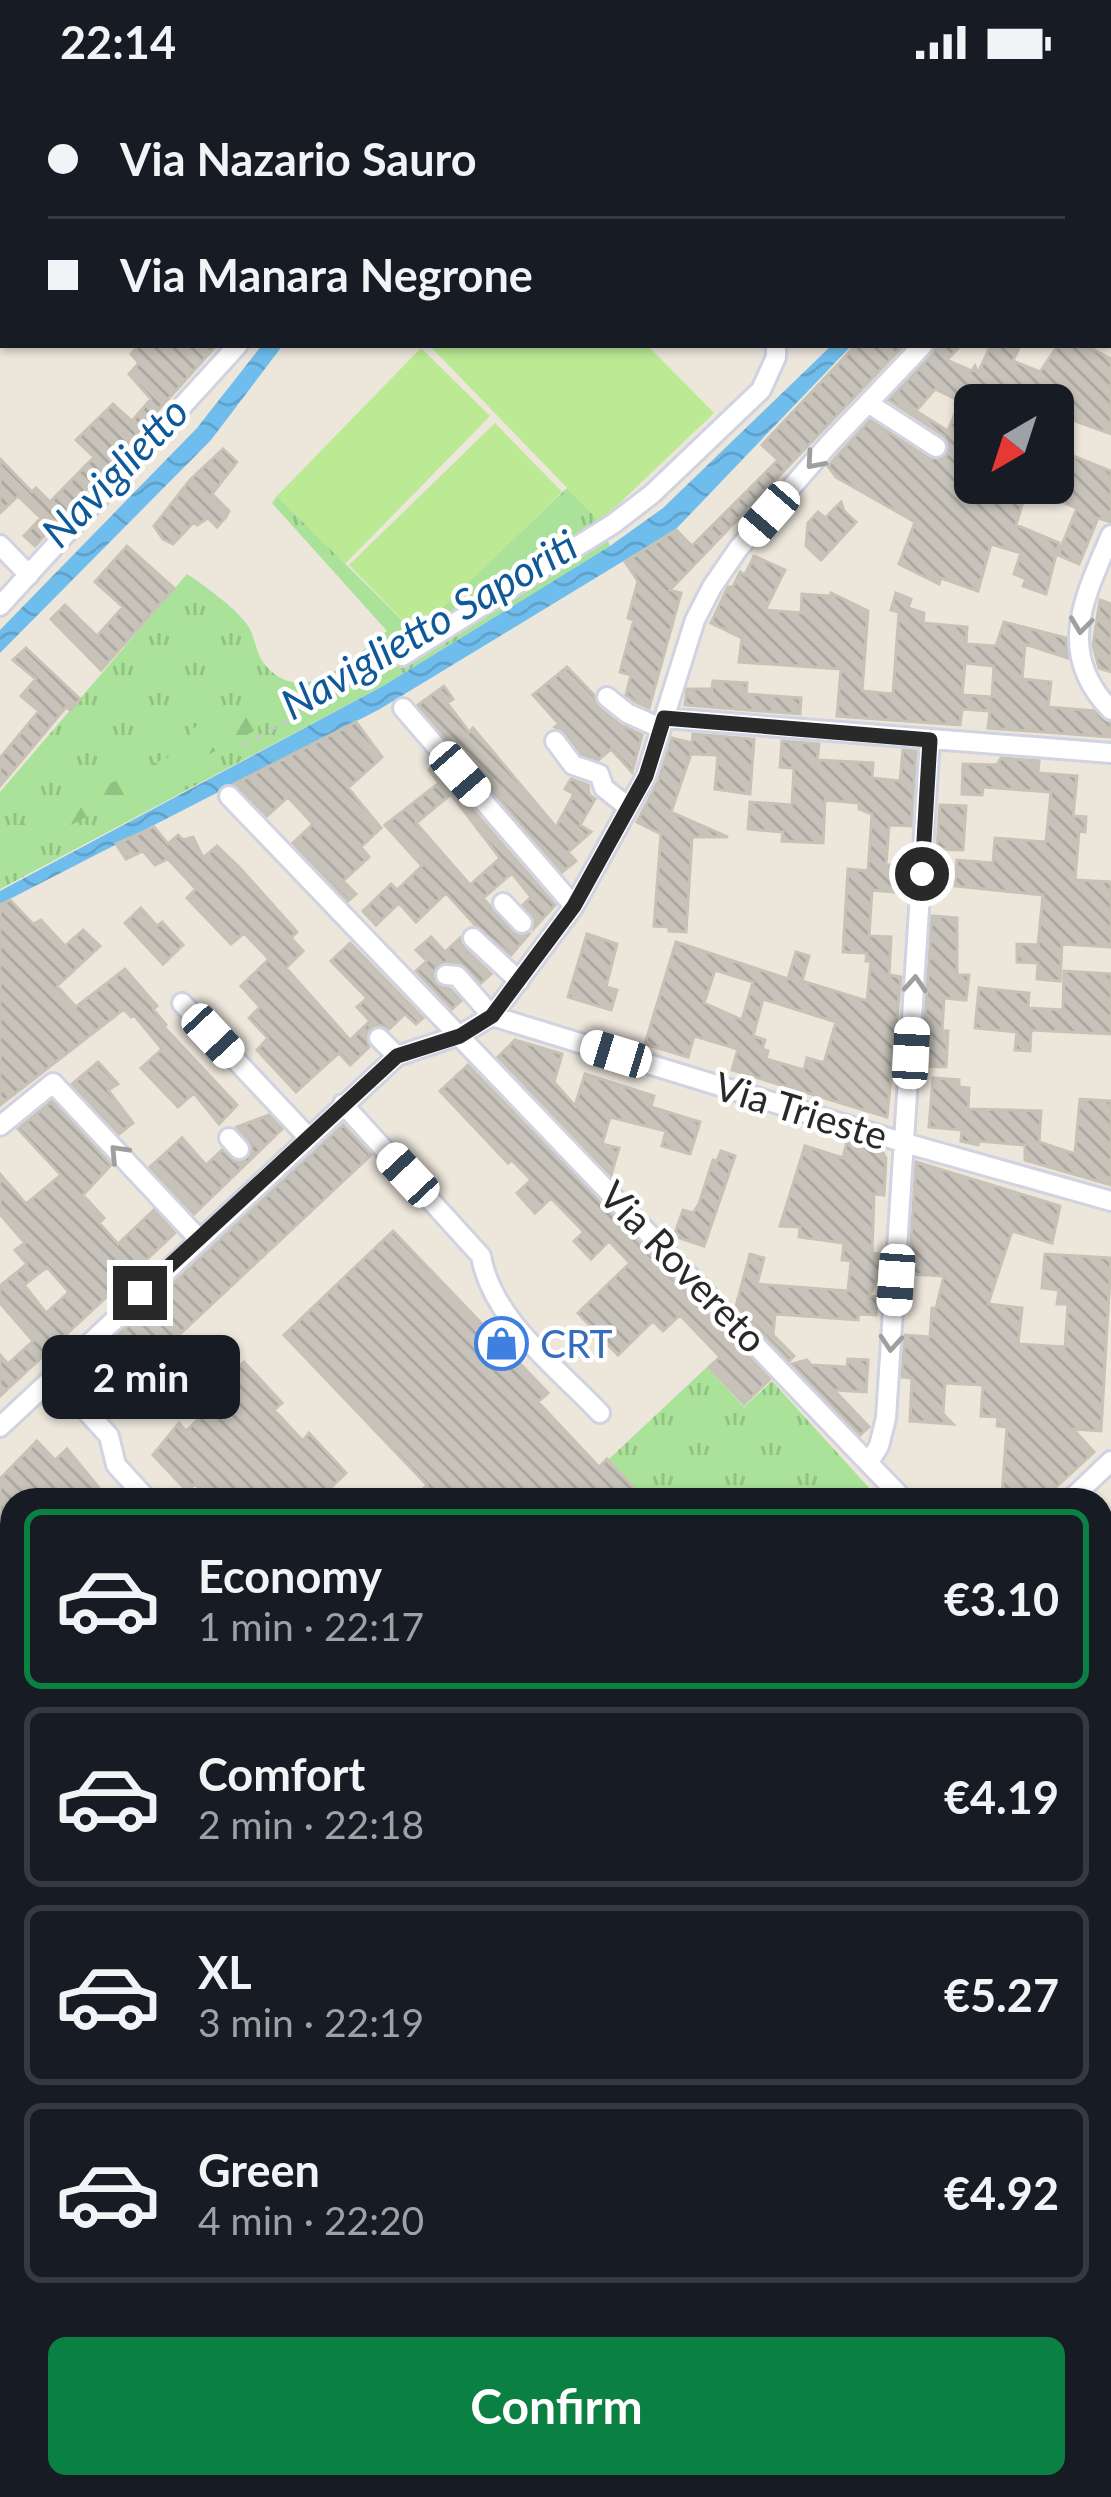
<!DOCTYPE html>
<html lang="en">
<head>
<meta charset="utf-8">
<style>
  body { margin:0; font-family:Lato,sans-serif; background:#20242c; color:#f1f3f6; height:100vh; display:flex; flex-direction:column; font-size:45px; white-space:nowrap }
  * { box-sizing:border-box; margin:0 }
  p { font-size:39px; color:#9ea1a6 }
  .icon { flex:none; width:66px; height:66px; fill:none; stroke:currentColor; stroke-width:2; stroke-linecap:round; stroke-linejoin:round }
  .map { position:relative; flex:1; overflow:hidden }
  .details { position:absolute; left:0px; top:1404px; width:1113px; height:1011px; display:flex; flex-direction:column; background:#171b24; border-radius:36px 36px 0 0; box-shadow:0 3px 9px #0004 }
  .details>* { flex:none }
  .top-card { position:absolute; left:0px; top:0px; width:1113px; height:264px; box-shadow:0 3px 9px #0004; display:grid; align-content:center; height:264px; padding:0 48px; background:#171b24 }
  .needle { width:78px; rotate:219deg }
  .buttons { position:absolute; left:954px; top:300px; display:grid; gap:24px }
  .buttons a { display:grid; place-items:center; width:120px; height:120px; border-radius:18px; background:#171b24; box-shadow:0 3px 9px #0004; font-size:60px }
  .end { position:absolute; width:54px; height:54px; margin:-27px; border:15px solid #292929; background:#fff; box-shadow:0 0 0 6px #fff }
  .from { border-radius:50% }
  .bubble { position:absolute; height:84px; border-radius:18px; background:#171b24; box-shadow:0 3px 9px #0004; font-size:39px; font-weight:700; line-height:84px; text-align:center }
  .car { position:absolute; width:36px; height:72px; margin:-36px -18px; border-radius:15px; box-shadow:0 0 9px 3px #0007; background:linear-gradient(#fff 24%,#345 0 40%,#fff 0 76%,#345 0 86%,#fff 0) }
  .top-card b { display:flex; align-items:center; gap:42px; height:114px; font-size:45px }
  .top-card b+b { border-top:3px solid #363941 }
  .top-card i { width:30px; height:30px; background:#f1f3f6 }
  ul { padding:21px 0 0; list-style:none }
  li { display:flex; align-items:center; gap:36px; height:180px; margin:0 24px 18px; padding:0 24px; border:6px solid #363941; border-radius:18px }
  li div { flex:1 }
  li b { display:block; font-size:45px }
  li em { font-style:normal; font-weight:700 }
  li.on { border-color:#0b8043 }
  li>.icon { width:108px; height:108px; stroke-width:1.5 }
  .button { display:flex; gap:24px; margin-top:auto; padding:24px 48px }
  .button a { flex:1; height:138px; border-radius:18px; background:#0b8043; color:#fff; font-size:48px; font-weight:700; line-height:138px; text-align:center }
  .status { display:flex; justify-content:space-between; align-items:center; height:84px; padding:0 60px; background:#171b24; direction:ltr }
  .status svg { height:33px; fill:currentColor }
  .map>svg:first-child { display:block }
  .grass { fill:url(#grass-tufts) }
  .forest { fill:url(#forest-firs) }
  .pitch { fill:#bbe994 }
  .water { fill:url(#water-waves) }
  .building { fill:url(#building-back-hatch); stroke:#c7c2b5; stroke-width:3; fill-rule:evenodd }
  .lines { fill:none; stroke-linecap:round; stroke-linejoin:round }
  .minor-casing { stroke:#d1d2e2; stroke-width:24 }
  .major-casing { stroke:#c7c7c7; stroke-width:30 }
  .path { stroke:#c7c7c7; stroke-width:3; stroke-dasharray:9 6; stroke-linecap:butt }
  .minor { stroke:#fff; stroke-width:18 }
  .major { stroke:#efdd5d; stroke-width:24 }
  .oneway { stroke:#9f9f9f }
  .route { stroke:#292929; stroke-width:15 }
  .labels { text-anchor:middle; stroke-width:9; stroke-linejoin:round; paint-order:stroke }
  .street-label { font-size:39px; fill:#292929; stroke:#fff }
  .shop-label { font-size:39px; fill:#366cbe; stroke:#fff; text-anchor:start }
  .water-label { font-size:42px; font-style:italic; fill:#0f5998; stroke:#fff }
</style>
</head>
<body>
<div class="status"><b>22:14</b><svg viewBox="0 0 49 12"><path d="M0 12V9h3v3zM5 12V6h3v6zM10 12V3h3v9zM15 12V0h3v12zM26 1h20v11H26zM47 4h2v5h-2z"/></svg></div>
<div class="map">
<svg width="1111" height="2413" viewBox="0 0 1111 2413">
  <defs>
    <pattern id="grass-tufts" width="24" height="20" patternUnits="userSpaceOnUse" patternTransform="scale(3)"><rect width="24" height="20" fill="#a9e298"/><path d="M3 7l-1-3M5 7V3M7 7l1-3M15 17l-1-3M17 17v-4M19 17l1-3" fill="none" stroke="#91c283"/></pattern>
    <pattern id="forest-firs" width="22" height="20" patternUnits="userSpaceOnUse" patternTransform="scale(3)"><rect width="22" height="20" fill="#a9e298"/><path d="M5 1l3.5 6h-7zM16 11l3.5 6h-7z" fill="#91c283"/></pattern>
    <pattern id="water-waves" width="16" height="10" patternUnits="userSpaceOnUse" patternTransform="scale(3)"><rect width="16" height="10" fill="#6fbded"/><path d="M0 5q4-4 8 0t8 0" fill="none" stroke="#60a2cb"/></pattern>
    <pattern id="building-back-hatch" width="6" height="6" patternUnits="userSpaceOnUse" patternTransform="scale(3)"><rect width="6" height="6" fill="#c7c3bb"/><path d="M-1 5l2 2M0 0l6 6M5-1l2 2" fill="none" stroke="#aba8a1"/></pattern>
  </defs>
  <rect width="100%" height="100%" fill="#ece6db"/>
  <!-- grass -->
  <path class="grass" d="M567,404L600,438L610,462L383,602L0,805V708L187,490C206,503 232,521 246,539C256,552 255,570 266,582C305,626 354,572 387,547L272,419L277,412L415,549Z
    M707,1283L744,1323L772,1297L880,1416H647L609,1375Z"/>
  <!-- forest -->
  <path class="forest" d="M257,626L258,645L28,763L4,747L184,666L183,655L204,635L223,638Z"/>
  <!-- pitch -->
  <path class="pitch" d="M429,261H647L714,329L600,438Z
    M421,264L490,332L345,480L277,412Z
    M495,339L562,408L416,550L349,481Z"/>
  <!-- water -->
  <path class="water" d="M262,261H283L211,356L0,569V546L197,344Z
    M832,261H852L676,445L380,625L0,820V807L383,602L610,462L663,424Z"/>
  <!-- building -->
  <path class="building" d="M139,261H217L35,462L24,452L41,434L18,412L0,429V375L32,408L36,404L50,418L94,373L76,356L113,320L132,337L151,315L129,290L139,279L131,270Z
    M856,261H904L670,506L681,509L649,624L634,617L626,611L631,591L620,588L634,536L628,534L638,497L625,478L676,446L692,462L778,376L762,361Z
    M936,261H961L947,276L972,287L975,282L978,289L991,261H1020L1013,277L1040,288L1058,261H1085L1111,275V350L1053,329V321H975L967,356L975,359V399L1010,409L1013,399H1053V364L1111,387V438L1098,434L1079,480L1058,471L1077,424L1027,404L1016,441L1059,459L1046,510L1023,502L1026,495L1014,490L1021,469L991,460L978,507L941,494L939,500L899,480L915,438L836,393L828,382L870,336L930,375L947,371L949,363L944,352L889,316L933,270ZM935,305L960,317L948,347L916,327Z
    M223,365L237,378L212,410L229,427L226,433L217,443L208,434L197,441L194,438L173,460L163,455L154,442L190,396Z
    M841,418L844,427L856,438L821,476L806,462L808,439L818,428L825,434Z
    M127,462L174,504L101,586L51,535L65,521L97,552L123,523L95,498Z
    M754,472L785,486L765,526L801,529L802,510L830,512L831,509L868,527L862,607L893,610L899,528L891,526L896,509L911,515L908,524L924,529L923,539L967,543L966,560L996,562L1004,538L1066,554L1068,574L1025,560L1022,595L1051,598L1048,623L1095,627L1111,639V653L988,644L990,627L962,625L960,641L837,632L841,585L739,578L742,554L711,539L728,503H733L740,488L745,491ZM965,579L994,582L992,613L962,611Z
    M1100,516L1111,520V588L1099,584L1093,561Z
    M26,564L80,615L70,626L66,623L0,702V674L39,627L21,612L36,595L13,576Z
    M567,583L594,611L599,624L619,640L642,651L632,688L611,665L598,676L581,670L565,648L555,643L559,640L533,611Z
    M713,597L747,599L746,610L801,614L800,630L685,621L687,605H712Z
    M444,602L453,615L447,619L469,648L473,644L556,743L574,710L565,705L571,695L588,701L589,711L595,715L580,741L591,748L568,768L576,777L562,788L418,621Z
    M356,638L382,673L348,704L381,744L361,763L369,773L343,797L356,810L348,817L293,759L313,740L288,713L267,732L234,700Z
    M693,650L754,655L750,710L715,705L718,671L691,670L671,728L728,753H692L686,848L669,847V843L654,842L661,750L637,738L658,698L672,654L692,659Z
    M782,657L819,660L817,676L873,679L872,694L900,697L903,666L916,667L911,742L889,741L886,781H897L895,808L872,806L869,852L891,853L889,891L901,893L887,1033L732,986L738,965L694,952L688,973L645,960L676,858L788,895L796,868L809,872L802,897L867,917L871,877H866L867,869L843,868L848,785L868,787L872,730L859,725V719L825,716L823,759L782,757L783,748L748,745L750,718L792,721L794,684L780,683ZM715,886L753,898L742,936L704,919ZM763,915L836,938L824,979L807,974L804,986L766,975L768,967L762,965L765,956L753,952Z
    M1001,674L1039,677L1038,689L1077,692L1073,732L1086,733L1085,748L1079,747L1075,796L1111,798V863L1062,860L1060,897L1037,895L1038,879L1017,878V860L1038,861L1043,811L955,802L957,776L993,779L995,754L1046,758L1051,708L983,703L982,711L962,710L963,680L997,681Z
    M434,681L555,821L534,844L535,835L523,821L531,813L512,789L483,814L513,849L529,850L511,871L475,841L446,809L416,838L399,819L376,841L363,827L391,800L397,806L422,782L385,741L439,699L429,686ZM451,710L500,774L470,801L416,739Z
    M940,721L966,722L963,766L937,765Z
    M154,743L168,760L178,751L183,756L193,753L203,774L217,762L239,783L297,848L291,854L303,867L286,884L350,956L370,937L357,923L367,914L331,877L350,859L423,934L416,940L405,930L389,945L381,941L370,944L366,952L369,963L350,981L339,969L296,1008L257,966L268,954L249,934L260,923L241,902L269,875L244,849L231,860L187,814L196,805L168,775L155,781L143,767L126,775L116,760Z
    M10,816L33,840L41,836L65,862L83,846L100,862L57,902L76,923L125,885L157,922L153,925L166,941L164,943L237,1021L219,1040L194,1009L178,1023L141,984L162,965L134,931L131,933L124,925L0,1021V821Z
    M141,824L157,842L162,838L183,861L163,880L125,839Z
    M932,832L957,834V891H969L966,916L944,914L942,947H948L946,983L922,982Z
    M587,850L617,860L606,903L617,906L611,926L568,913Z
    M431,853L445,868L460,854L464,864L491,890L481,899L460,879L446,878L436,882L434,898L450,905L461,917L452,925L416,887L427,877L416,866Z
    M1064,887L1111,890V950L1031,946L1030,967L1015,966L1017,948L975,944L979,904L1029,909L1028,924L1063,926Z
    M515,956L562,970L554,998L575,1022L585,990L654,1012L651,1023L700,1038L690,1070L662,1062L666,1047L610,1033L602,1060L619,1064L611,1091L498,973Z
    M98,978L118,1000L108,1006L133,1039L119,1050L72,1000Z
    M468,981L770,1295L744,1320L709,1283L720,1273L680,1231L663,1247L653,1237L618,1271L578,1229L630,1179L609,1157L591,1175L574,1157L584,1148L551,1114L535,1129L517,1109L531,1096L512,1076L508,1079L440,1007Z
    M933,994L959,996V1003L969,1004L968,1025L1041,1027L1039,1058L1075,1070L1080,1015L1111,1017V1101L1025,1076V1061L979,1057L978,1061L961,1057L962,1046L929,1043Z
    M52,1017L111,1081L83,1111L104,1134L99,1139L118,1160L154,1126L175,1149L0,1312V1271L8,1280L33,1257L0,1219V1202L27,1180L15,1166L25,1159L0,1130V1090L26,1120L61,1091L18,1045ZM47,1183L69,1208L46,1229L24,1201Z
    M269,1031L282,1045L194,1130L150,1083L182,1054L206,1081L222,1066L234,1077L243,1078L252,1063L237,1043Z
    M343,1041L371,1071L117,1309L88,1279Z
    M847,1057L882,1067L886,1074L884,1111L874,1110L872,1169L881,1170L879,1193L869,1212L878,1213L876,1231L858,1230V1236L775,1230L773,1251L794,1272L789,1277L736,1222L750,1170L764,1174L757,1200L848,1207L851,1177L842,1176L844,1159L799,1153L800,1143L780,1142L805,1062L843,1074Z
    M721,1067L735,1072L704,1162L674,1152L683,1126L693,1129L699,1120L713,1076L717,1077Z
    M916,1078L1060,1122L1052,1159L1012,1147L988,1220L1022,1224L1018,1260L1065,1263L1068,1220H1057L1059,1206L1042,1204L1045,1170L1111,1174L1101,1347L1073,1345L1094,1368L1042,1416H1008L1002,1410L1007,1343L997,1342L998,1333L981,1332L983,1301L945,1299L943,1330L953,1340L910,1337L912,1294L902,1293L905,1251L930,1253L932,1224H936L944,1192L909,1190Z
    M393,1147L548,1309L538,1318L599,1383L607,1375L645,1416H411L427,1401L284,1251Z
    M848,1275L868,1276L866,1308L834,1306L869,1343L860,1351L792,1280L807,1276L811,1281L847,1283Z
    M244,1278L282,1319L274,1326L303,1357L309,1349L346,1389L318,1416L311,1410L304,1416H210L195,1400L187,1407L153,1371L179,1339L186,1347L221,1313L215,1307Z
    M37,1357L55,1376L67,1365L109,1416H12L0,1431V1395Z"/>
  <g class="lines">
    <defs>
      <path id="minor" d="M34,0L37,3
        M679,0L686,3
        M767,0L773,3
        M98,3L101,0
        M426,3L428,0
        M1110,79L1111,78
        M0,94L3,91
        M1110,244H1111
        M868,319L936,363
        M1111,451C1084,514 1055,569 1111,626
        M0,461L29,491
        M0,522L238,261
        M402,572L613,440L652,410L761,306L776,273V261
        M607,613L627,629L660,644
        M403,624L574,822
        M664,634L1111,669
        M555,657L573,681L599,690L604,704L628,723
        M229,712L904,1416
        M503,819L522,839
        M473,854L519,897
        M446,891L457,892L492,932
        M182,919L307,1052
        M492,932L905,1059L1111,1117
        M379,954L397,972
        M343,1020L481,1172C492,1236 557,1283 600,1329
        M0,1042L53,999L198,1154
        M229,1054L239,1065
        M53,1291L109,1352L116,1381L148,1416
        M0,1343L397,972L460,951L492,932L574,822L646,692L695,536L712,503L738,465L829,360L923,261
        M869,1378L879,1362L886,1334L930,656
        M1070,1416L1111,1377
        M1101,1629L1111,1640
        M1101,1790L1111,1782
        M0,1941L12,1928
        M1101,2103L1111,2101
        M1101,2121L1111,2119
        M0,2285L12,2290
        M310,2403L312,2413
        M972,2403L974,2409
        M87,2413L91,2403"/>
      <path id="major" d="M0,1530L12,1541
        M0,1559L12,1571
        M702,2403L705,2413"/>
    </defs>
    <!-- minor casing -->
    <use href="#minor" class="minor-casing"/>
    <!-- major casing -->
    <use href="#major" class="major-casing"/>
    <!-- path -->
    <path class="path" d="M242,662L387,581"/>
    <!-- minor -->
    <use href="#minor" class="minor"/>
    <!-- major -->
    <use href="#major" class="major"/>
  </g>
  <!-- one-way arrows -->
  <defs><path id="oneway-chevron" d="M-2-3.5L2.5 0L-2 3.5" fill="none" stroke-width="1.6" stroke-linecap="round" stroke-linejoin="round" transform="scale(3)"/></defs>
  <g class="oneway">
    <use href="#oneway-chevron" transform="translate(814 377) rotate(131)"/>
    <use href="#oneway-chevron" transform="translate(1081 541) rotate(97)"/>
    <use href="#oneway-chevron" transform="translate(915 900) rotate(-86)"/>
    <use href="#oneway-chevron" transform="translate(118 1069) rotate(-133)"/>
    <use href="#oneway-chevron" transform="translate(891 1259) rotate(94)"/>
  </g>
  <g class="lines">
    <!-- route -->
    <path class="route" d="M140,1209L397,972L460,952L492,932L574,822L646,692L664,634L930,656L922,790"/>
  </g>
  <!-- icons -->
  <defs>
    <symbol id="shop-ring" viewBox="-11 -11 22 22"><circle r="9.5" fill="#fff" stroke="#3f7fe0" stroke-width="1.5"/><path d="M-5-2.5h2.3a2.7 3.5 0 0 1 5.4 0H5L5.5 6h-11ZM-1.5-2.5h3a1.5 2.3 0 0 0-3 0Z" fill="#3f7fe0"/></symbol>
  </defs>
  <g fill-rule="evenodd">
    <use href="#shop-ring" x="472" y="1230" width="59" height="59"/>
  </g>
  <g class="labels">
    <!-- street labels -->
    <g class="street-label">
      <text transform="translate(801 1027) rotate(17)" y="14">Via Trieste</text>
      <text transform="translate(683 1183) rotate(46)" y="14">Via Rovereto</text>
    </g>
    <!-- shop labels -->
    <g class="shop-label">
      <text x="540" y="1274">CRT</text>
    </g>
    <!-- water labels -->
    <g class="water-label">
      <text transform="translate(115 388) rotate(-46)" y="15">Naviglietto</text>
      <text transform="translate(429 541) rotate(-30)" y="15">Naviglietto Saporiti</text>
    </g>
  </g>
</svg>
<div class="buttons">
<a><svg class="needle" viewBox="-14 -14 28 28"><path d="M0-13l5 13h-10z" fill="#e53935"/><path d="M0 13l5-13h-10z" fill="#9ea1a6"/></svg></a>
</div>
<i class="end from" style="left:922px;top:790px"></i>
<i class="end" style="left:140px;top:1209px"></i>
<div class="bubble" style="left:42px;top:1251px;width:198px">2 min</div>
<i class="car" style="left:769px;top:430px;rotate:221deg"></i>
<i class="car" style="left:460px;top:690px;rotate:139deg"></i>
<i class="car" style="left:213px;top:952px;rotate:137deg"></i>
<i class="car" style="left:911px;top:969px;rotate:3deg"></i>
<i class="car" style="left:616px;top:970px;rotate:287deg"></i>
<i class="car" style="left:408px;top:1091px;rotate:317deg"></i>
<i class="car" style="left:896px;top:1196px;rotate:184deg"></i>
<div class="top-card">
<b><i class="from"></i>Via Nazario Sauro</b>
<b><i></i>Via Manara Negrone</b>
</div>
<section class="details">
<ul>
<li class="on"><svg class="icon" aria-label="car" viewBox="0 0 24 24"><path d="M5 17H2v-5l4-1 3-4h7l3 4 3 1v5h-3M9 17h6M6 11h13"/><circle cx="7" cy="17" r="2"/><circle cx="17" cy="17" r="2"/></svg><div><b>Economy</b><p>1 min · 22:17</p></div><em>€3.10</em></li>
<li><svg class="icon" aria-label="car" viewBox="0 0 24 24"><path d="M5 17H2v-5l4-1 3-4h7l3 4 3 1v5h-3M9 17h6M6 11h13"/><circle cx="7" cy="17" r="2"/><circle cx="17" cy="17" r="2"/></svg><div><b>Comfort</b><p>2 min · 22:18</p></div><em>€4.19</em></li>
<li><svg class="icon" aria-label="car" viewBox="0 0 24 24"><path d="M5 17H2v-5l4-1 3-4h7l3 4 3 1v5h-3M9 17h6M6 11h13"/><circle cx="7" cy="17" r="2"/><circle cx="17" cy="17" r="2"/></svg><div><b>XL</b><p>3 min · 22:19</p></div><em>€5.27</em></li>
<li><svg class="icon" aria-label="car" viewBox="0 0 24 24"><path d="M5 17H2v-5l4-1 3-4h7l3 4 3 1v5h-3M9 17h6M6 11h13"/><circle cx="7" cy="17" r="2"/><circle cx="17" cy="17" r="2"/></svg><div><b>Green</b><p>4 min · 22:20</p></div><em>€4.92</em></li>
</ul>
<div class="button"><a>Confirm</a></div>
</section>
</div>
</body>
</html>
